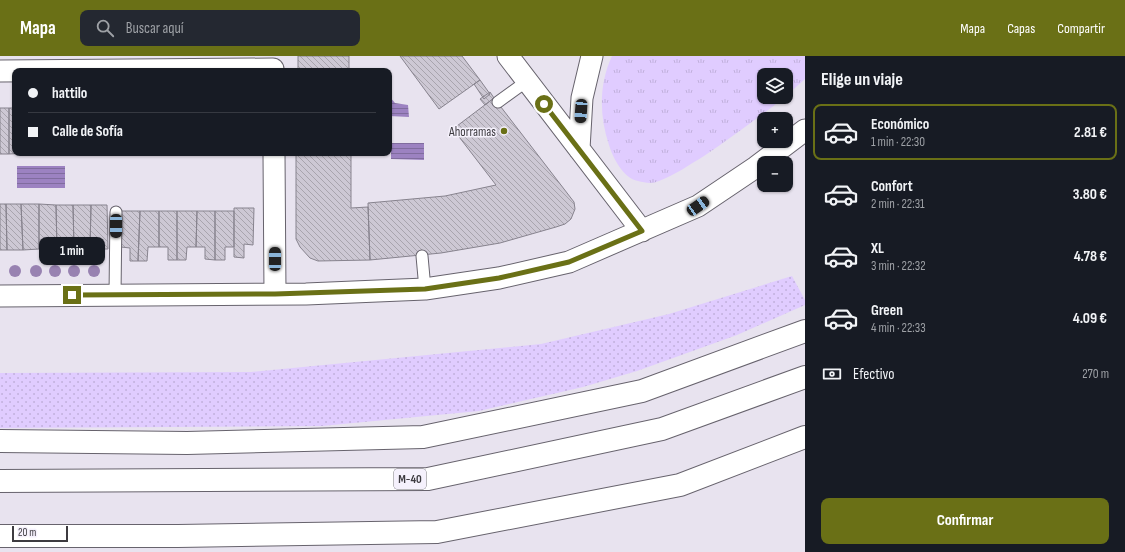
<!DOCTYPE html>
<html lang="es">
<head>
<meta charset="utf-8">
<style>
  body { margin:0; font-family:"Sofia Sans Condensed",sans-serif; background:#242831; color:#f1f3f6; height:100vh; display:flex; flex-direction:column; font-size:15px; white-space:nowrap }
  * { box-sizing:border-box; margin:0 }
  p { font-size:13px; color:#9ea1a6 }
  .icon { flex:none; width:22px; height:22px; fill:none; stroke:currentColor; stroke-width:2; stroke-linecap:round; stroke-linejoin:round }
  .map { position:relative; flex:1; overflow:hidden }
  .details { display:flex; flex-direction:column; background:#171b24; width:320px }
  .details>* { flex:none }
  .banner { position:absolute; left:12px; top:12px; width:380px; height:88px; border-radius:8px; box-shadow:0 1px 3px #0004; display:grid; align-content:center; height:88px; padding:0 16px; background:#171b24 }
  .controls { position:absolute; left:757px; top:12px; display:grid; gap:8px }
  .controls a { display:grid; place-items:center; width:36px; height:36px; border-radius:8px; background:#171b24; box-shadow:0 1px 3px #0004; font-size:20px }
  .scale { position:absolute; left:12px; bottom:10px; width:56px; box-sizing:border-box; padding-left:4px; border:2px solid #3d3b40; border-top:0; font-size:11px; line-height:14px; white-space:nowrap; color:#3d3b40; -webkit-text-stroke:3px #f5f1fc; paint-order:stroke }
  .end { position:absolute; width:18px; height:18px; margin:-9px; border:5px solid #6a7016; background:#fff; box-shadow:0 0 0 2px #fff }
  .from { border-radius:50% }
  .bubble { position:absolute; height:28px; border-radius:8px; background:#171b24; box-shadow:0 1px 3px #0004; font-size:13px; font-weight:700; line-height:28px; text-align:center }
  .car { position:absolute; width:12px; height:24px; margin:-12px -6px; border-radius:5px; box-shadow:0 0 3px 1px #0007; background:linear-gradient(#222 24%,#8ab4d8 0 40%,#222 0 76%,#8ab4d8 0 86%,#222 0) }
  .banner b { display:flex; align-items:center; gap:14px; height:38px; font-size:15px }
  .banner b+b { border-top:1px solid #363941 }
  .banner i { width:10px; height:10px; background:#f1f3f6 }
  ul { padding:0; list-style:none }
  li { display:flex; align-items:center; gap:12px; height:56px; margin:0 8px 6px; padding:0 8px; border:2px solid transparent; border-radius:8px }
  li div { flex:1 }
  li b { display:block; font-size:15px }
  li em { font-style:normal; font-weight:700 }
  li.current { border-color:#6a7016 }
  li>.icon { width:36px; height:36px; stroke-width:1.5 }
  h2 { padding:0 16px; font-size:18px; line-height:48px }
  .pay { display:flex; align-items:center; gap:10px; height:44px; padding:0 16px; font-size:15px }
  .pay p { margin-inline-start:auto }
  .button { display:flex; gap:8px; margin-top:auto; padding:8px 16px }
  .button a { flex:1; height:46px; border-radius:8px; background:#6a7016; color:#fff; font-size:16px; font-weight:700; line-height:46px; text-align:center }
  header { display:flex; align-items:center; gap:24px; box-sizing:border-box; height:56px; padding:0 20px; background:#6a7016; color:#fff }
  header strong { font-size:19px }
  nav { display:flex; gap:22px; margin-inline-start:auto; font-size:14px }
  .search { width:280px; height:36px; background:#242831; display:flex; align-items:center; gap:10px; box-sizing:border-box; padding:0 14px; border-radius:8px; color:#9ea1a6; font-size:15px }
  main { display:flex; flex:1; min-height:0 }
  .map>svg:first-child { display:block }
  .grass { fill:url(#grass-dots) }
  .park { fill:url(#park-tufts) }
  .water { fill:url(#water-rules) }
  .building { fill:url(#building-back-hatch); stroke:#87838e }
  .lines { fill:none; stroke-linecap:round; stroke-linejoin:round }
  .lane-casing { stroke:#67636d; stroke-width:13 }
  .street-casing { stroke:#67636d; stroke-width:23 }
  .highway-casing { stroke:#67636d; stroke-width:24 }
  .lane { stroke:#fff; stroke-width:11 }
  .street { stroke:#fff; stroke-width:21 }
  .highway { stroke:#fff; stroke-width:22 }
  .tree { fill:#9882b1 }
  .route { stroke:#6a7016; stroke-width:5 }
  .poi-dot { fill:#6a7016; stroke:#f5f1fc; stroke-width:1.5 }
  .labels { text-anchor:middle; stroke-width:3; stroke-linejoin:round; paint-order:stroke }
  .shield { fill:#f5f1fc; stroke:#747278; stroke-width:1 }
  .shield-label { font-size:12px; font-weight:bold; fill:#3d3b40 }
  .poi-label { font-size:13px; fill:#3d3b40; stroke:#f5f1fc; text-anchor:end }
</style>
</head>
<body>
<header>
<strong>Mapa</strong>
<div class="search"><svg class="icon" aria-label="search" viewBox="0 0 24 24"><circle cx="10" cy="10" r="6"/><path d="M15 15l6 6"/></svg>Buscar aquí</div>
<nav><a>Mapa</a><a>Capas</a><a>Compartir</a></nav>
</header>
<main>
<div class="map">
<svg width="805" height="496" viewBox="0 0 805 496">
  <defs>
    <pattern id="grass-dots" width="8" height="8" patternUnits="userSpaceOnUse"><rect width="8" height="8" fill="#e0ccff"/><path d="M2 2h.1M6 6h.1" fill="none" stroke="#c1b0dc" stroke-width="1.8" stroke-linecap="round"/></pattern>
    <pattern id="park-tufts" width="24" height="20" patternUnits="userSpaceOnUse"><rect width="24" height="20" fill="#e0ccff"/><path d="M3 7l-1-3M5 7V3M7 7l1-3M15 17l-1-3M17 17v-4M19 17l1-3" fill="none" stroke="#c1b0dc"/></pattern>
    <pattern id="water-rules" width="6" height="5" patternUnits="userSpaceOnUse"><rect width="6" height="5" fill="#9c82c1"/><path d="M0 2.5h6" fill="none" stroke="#806c9e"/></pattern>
    <pattern id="building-back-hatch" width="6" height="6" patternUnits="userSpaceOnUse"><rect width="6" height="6" fill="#cdc8d4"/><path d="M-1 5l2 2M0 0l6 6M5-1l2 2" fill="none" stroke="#a8a4ad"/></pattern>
  </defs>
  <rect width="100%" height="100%" fill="#e8e3ef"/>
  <!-- grass -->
  <path class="grass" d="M792,220L805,244V249L737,279L637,315L583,331L479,355L322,370L0,372V317L251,316L541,288L669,258Z"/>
  <!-- park -->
  <path class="park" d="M612,0H805V23L786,40V19H764V41H785C758,62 732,81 704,100C689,109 675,119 659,125C653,128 645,127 638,125C623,122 613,102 609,89C599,59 599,28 612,0Z"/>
  <!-- water -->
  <path class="water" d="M389,40L395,47L408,49L409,61L389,60Z
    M391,87H424V104L391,103Z
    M17,110H65V132H17Z"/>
  <!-- building -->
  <path class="building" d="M298,0H349V15H298Z
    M400,0H462L480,24L439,53Z
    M480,24L490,38L484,43L474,28Z
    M490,36L494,42L485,49L480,43Z
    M494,42L574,146L575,153L571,163L565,168L556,171L500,187L441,197L370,204L368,147L445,140L496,129L453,73Z
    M0,52H9V98H0Z
    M9,52H15V97H28L9,98Z
    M296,97H351V152L368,151L370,204L318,205L310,202L300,191L296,183Z
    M0,148H6L7,194H0Z
    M6,148H21L23,194H7Z
    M21,148H39V193L23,194Z
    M39,148L56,149L57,194L39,193Z
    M56,149H73L74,193L57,194Z
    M73,149H91L90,193H74Z
    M91,149H107L108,193H90Z
    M234,152H254L253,189L244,188V202L234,201Z
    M121,155H140L138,205H130V192L121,191Z
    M140,155H159V191H148L147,205H138Z
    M159,155H177V204H168V191H159Z
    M177,155H197L196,191H187L186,204H177Z
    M197,155H215V204L205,203V191H196Z
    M215,155H234V191H225V204H215Z"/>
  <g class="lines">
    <defs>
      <path id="lane" d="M498,46L527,25
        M422,200L425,233
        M115,239L116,156"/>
      <path id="street" d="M508,0L642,175
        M0,15L273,13
        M579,93L582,42L592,0
        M274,97L275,238
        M0,240L306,238L425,233L499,222L569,206L698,150L756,111L805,74"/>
      <path id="highway" d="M0,385L187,387L423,381L642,335L805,275
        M0,425L428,423L662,373L805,321
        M0,480H178L437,476L680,429L805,381"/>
    </defs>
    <!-- lane casing -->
    <use href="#lane" class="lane-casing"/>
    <!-- street casing -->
    <use href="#street" class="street-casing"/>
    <!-- highway casing -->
    <use href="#highway" class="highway-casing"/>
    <!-- lane -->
    <use href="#lane" class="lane"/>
    <!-- street -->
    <use href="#street" class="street"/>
    <!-- highway -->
    <use href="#highway" class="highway"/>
  </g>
  <!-- trees -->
  <g class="tree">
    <circle cx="15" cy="215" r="6"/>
    <circle cx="36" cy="215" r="6"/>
    <circle cx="55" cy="215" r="6"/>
    <circle cx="74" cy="215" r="6"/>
    <circle cx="94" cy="215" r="6"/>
  </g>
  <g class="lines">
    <!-- route -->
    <path class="route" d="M72,239L275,238L425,233L499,222L569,206L642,175L544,48"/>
  </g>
  <!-- markers -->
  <circle class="poi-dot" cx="504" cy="75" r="4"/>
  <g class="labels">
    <!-- shield labels -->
    <rect class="shield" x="394" y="413" width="32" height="20" rx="3"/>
    <g class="shield-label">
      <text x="410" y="427">M-40</text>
    </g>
    <!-- poi labels -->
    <g class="poi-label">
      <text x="496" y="80">Ahorramas</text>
    </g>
  </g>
</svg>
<div class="controls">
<a><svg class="icon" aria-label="layers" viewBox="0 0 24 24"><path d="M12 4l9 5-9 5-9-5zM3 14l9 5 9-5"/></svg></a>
<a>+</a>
<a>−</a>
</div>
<div class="scale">20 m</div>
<i class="end from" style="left:544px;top:48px"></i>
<i class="end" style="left:72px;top:239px"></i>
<div class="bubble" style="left:39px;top:181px;width:66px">1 min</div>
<i class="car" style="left:581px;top:55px;rotate:184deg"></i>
<i class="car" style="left:698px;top:150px;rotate:56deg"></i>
<i class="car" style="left:116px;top:170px;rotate:180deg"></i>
<i class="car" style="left:275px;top:203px;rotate:0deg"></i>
<div class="banner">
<b><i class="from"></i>hattilo</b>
<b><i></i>Calle de Sofía</b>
</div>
</div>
<section class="details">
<h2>Elige un viaje</h2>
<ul>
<li class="current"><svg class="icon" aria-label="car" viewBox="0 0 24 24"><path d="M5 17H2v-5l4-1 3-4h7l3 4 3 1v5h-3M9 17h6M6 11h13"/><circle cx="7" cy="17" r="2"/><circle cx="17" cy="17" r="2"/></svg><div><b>Económico</b><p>1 min · 22:30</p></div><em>2.81 €</em></li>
<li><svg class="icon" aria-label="car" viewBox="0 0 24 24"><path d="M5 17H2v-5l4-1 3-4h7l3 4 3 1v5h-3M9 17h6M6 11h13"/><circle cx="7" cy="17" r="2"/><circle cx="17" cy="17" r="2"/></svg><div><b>Confort</b><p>2 min · 22:31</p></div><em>3.80 €</em></li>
<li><svg class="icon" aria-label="car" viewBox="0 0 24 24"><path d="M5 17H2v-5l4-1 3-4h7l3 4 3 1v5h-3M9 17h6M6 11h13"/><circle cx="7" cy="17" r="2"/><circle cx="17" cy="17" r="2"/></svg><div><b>XL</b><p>3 min · 22:32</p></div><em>4.78 €</em></li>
<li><svg class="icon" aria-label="car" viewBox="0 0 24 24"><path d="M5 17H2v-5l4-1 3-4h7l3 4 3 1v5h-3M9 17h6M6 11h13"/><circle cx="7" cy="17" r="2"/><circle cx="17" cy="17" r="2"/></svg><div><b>Green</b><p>4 min · 22:33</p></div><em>4.09 €</em></li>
</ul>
<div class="pay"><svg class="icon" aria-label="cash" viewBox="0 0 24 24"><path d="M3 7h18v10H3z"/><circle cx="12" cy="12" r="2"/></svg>Efectivo<p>270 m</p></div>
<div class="button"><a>Confirmar</a></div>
</section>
</main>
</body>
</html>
